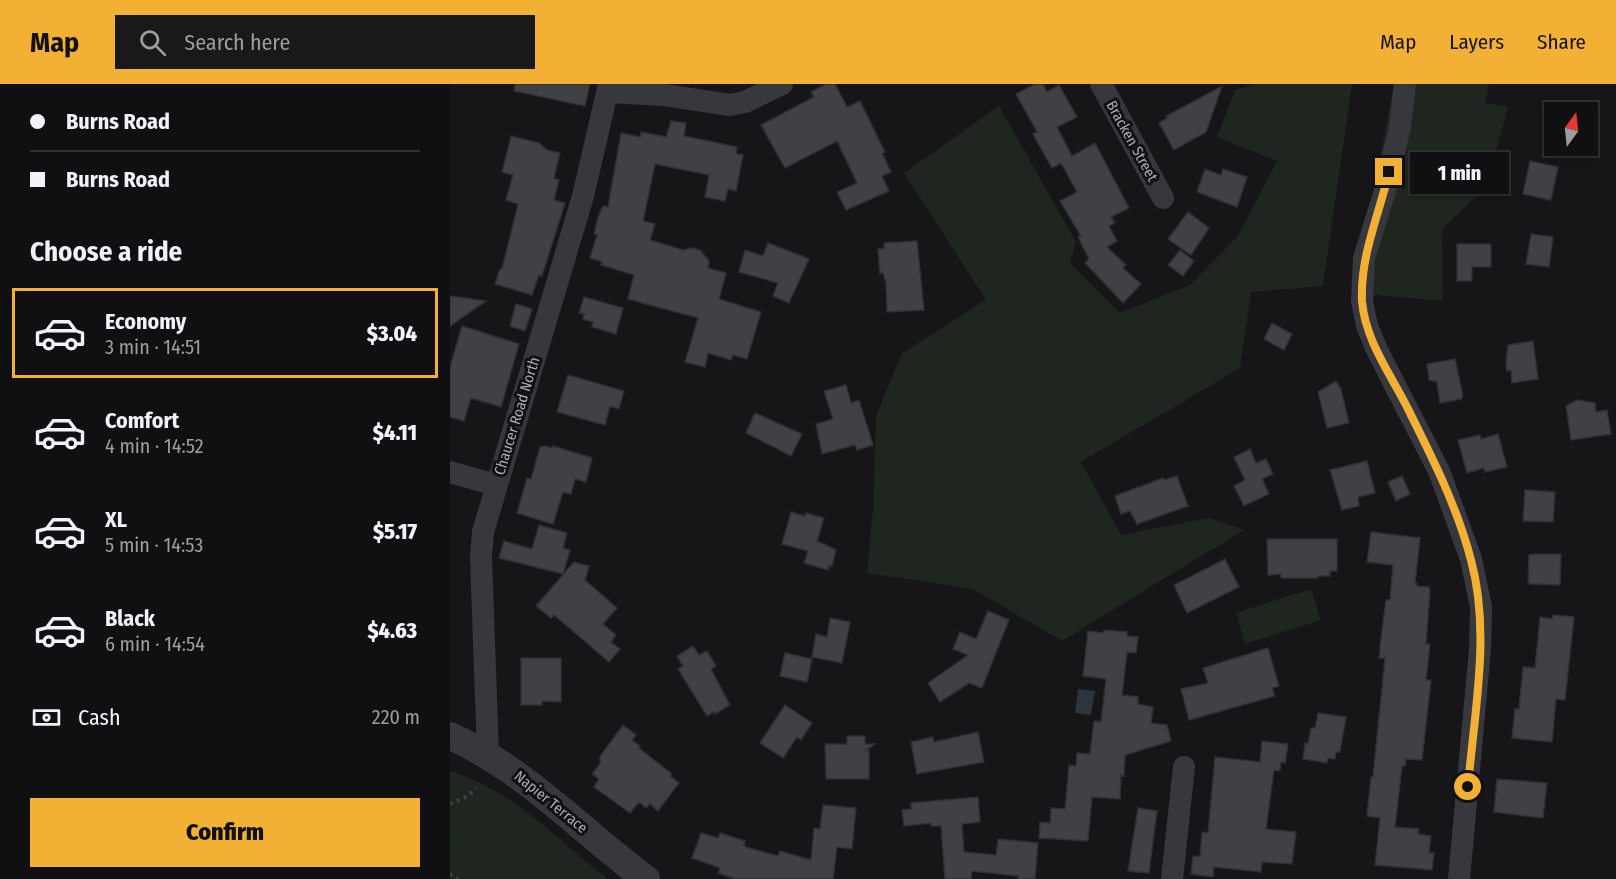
<!DOCTYPE html>
<html lang="en">
<head>
<meta charset="utf-8">
<style>
  body { margin:0; font-family:"Fira Sans Condensed",sans-serif; background:#19191b; color:#f1f3f6; height:100vh; display:flex; flex-direction:column; font-size:22px; white-space:nowrap }
  * { box-sizing:border-box; margin:0 }
  p { font-size:20px; color:#9c9d9f }
  .icon { flex:none; width:33px; height:33px; fill:none; stroke:currentColor; stroke-width:2; stroke-linecap:round; stroke-linejoin:round }
  .map { position:relative; flex:1; overflow:hidden }
  .sheet { display:flex; flex-direction:column; background:#101012; width:450px }
  .sheet>* { flex:none }
  .hud { display:grid; align-content:center; height:132px; padding:0 30px; background:#101012 }
  .needle { width:39px; rotate:15deg }
  .tools { position:absolute; left:1094px; top:18px; display:grid; gap:12px }
  .tools a { display:grid; place-items:center; width:54px; height:54px; border-radius:0px; background:#101012; box-shadow:0 3px 9px #0003,0 0 0 2px #303032; font-size:30px }
  .end { position:absolute; width:27px; height:27px; margin:-14px; border:8px solid #f2b134; background:#111; box-shadow:0 0 0 3px #111 }
  .from { border-radius:50% }
  .bubble { position:absolute; height:42px; border-radius:0px; background:#101012; box-shadow:0 3px 9px #0003,0 0 0 2px #303032; font-size:20px; font-weight:800; line-height:42px; text-align:center }
  .hud b { display:flex; align-items:center; gap:21px; height:57px; font-size:22px }
  .hud b+b { border-top:2px solid #303032 }
  .hud i { width:15px; height:15px; background:#f1f3f6 }
  ul { padding:0; list-style:none }
  li { display:flex; align-items:center; gap:18px; height:90px; margin:0 12px 9px; padding:0 18px; border:3px solid transparent; border-radius:0px }
  li div { flex:1 }
  li b { display:block; font-size:22px }
  li em { font-style:normal; font-weight:800 }
  li.on { border-color:#f2b134 }
  li>.icon { width:54px; height:54px; stroke-width:1.5 }
  h2 { padding:0 30px; font-size:27px; line-height:72px }
  .pay { display:flex; align-items:center; gap:15px; height:66px; padding:0 30px; font-size:22px }
  .pay p { margin-inline-start:auto }
  .cta { display:flex; gap:12px; margin-top:auto; padding:12px 30px }
  .cta a { flex:1; height:69px; border-radius:0px; background:#f2b134; color:#111; font-size:24px; font-weight:800; line-height:69px; text-align:center }
  header { display:flex; align-items:center; gap:36px; box-sizing:border-box; height:84px; padding:0 30px; background:#f2b134; color:#111 }
  header strong { font-size:28px }
  nav { display:flex; gap:33px; margin-inline-start:auto; font-size:21px }
  .search { width:420px; height:54px; background:#19191b; display:flex; align-items:center; gap:15px; box-sizing:border-box; padding:0 21px; border-radius:0px; color:#9c9d9f; font-size:22px }
  main { display:flex; flex:1; min-height:0 }
  .map>svg:first-child { display:block }
  .green { fill:#1e261f }
  .water { fill:#2c353c }
  .building { fill:#404145; stroke:#303034; stroke-width:1.5 }
  .lines { fill:none; stroke-linecap:round; stroke-linejoin:round }
  .path { stroke:#3d3f44; stroke-width:4; stroke-dasharray:3 4.5; stroke-linecap:butt }
  .minor { stroke:#37383d; stroke-width:22 }
  .tertiary { stroke:#37383d; stroke-width:28 }
  .route { stroke:#f2b134; stroke-width:8 }
  .labels { text-anchor:middle; stroke-width:6; stroke-linejoin:round; paint-order:stroke }
  .street-label { font-size:15px; fill:#a8adb8; stroke:#111113 }
</style>
</head>
<body>
<header>
<strong>Map</strong>
<div class="search"><svg class="icon" aria-label="search" viewBox="0 0 24 24"><circle cx="10" cy="10" r="6"/><path d="M15 15l6 6"/></svg>Search here</div>
<nav><a>Map</a><a>Layers</a><a>Share</a></nav>
</header>
<main>
<section class="sheet">
<div class="hud">
<b><i class="from"></i>Burns Road</b>
<b><i></i>Burns Road</b>
</div>
<h2>Choose a ride</h2>
<ul>
<li class="on"><svg class="icon" aria-label="car" viewBox="0 0 24 24"><path d="M5 17H2v-5l4-1 3-4h7l3 4 3 1v5h-3M9 17h6M6 11h13"/><circle cx="7" cy="17" r="2"/><circle cx="17" cy="17" r="2"/></svg><div><b>Economy</b><p>3 min · 14:51</p></div><em>$3.04</em></li>
<li><svg class="icon" aria-label="car" viewBox="0 0 24 24"><path d="M5 17H2v-5l4-1 3-4h7l3 4 3 1v5h-3M9 17h6M6 11h13"/><circle cx="7" cy="17" r="2"/><circle cx="17" cy="17" r="2"/></svg><div><b>Comfort</b><p>4 min · 14:52</p></div><em>$4.11</em></li>
<li><svg class="icon" aria-label="car" viewBox="0 0 24 24"><path d="M5 17H2v-5l4-1 3-4h7l3 4 3 1v5h-3M9 17h6M6 11h13"/><circle cx="7" cy="17" r="2"/><circle cx="17" cy="17" r="2"/></svg><div><b>XL</b><p>5 min · 14:53</p></div><em>$5.17</em></li>
<li><svg class="icon" aria-label="car" viewBox="0 0 24 24"><path d="M5 17H2v-5l4-1 3-4h7l3 4 3 1v5h-3M9 17h6M6 11h13"/><circle cx="7" cy="17" r="2"/><circle cx="17" cy="17" r="2"/></svg><div><b>Black</b><p>6 min · 14:54</p></div><em>$4.63</em></li>
</ul>
<div class="pay"><svg class="icon" aria-label="cash" viewBox="0 0 24 24"><path d="M3 7h18v10H3z"/><circle cx="12" cy="12" r="2"/></svg>Cash<p>220 m</p></div>
<div class="cta"><a>Confirm</a></div>
</section>
<div class="map">
<svg width="1166" height="795" viewBox="0 0 1166 795">
  <rect width="100%" height="100%" fill="#161618"/>
  <!-- green -->
  <path class="green" d="M805,0H902L873,202L801,208L790,284L631,378L671,451L758,434L794,446L612,557L523,505L417,489L423,425L426,332L452,269L536,216L454,89L549,22L626,158L620,179L670,229L740,201L788,152L827,77L767,53L785,6Z
    M944,0H1039L1035,19L1058,23L1036,104L992,145L993,217L913,210L915,153Z
    M861,505L871,536L795,560L786,529Z
    M0,687C61,705 109,756 157,795H0Z"/>
  <!-- water -->
  <path class="water" d="M628,605L645,607L641,631L625,629Z"/>
  <!-- building -->
  <path class="building" d="M65,0H140L135,22L64,7Z
    M376,0H385L397,23L410,17L435,68L432,69L441,88L432,92L439,107L396,126L387,108L407,99L387,57L335,84L311,41L364,13L361,8Z
    M585,0H593L597,8L609,1L627,33L607,43L622,72L645,59L679,124L661,133L665,139L659,142L667,157L657,163L676,181L673,184L691,200L673,219L635,179L639,175L628,153L631,152L610,117L627,108L611,79L602,84L583,50L587,48L566,10Z
    M772,2L756,48L724,66L709,39L717,34L716,32Z
    M221,37L236,39L234,52L287,63L286,70L293,71L286,107L278,105L275,117L255,113L259,91L205,80L193,137L205,140L200,156L233,166L241,164L250,166L259,177L258,184L276,189L269,215L311,228L297,275L283,271L281,276L258,269L255,283L235,278L248,234L178,215L184,191L151,181L152,178L140,174L147,151L144,150L148,133L153,122L158,123L171,49L190,53L191,48L216,53Z
    M61,52L89,59L97,66L110,69L104,94L109,96L104,116L115,119L92,192L89,191L82,211L45,200L50,185H52L68,120L56,116L63,91L52,88Z
    M1080,77L1108,83L1101,116L1073,110Z
    M755,85L771,91L773,85L797,93L787,123L747,108Z
    M738,128L759,144L741,171L718,155Z
    M1081,150L1103,153L1099,183L1076,180Z
    M467,157L474,226L437,228L436,199L433,189L430,190L428,165H434V159Z
    M318,159L359,175L339,219L323,212L328,199L289,188L295,166L313,172Z
    M1007,160H1041V183H1022V197H1007Z
    M730,166L744,177L733,192L718,181Z
    M0,212L36,217L0,242Z
    M134,213L173,224L166,250L142,243L143,238L133,235L134,230L129,229Z
    M66,220L82,225L75,247L60,242Z
    M822,239L842,250L834,266L814,255Z
    M12,242L69,260L51,323L21,314L14,337L0,333V283Z
    M1083,257L1088,295L1062,299L1061,286L1057,287L1056,277L1058,261Z
    M1005,275L1013,312L1011,315L990,319L987,298L979,296L977,280Z
    M118,291L174,307L169,325L160,322L155,341L107,328Z
    M886,297L891,305L899,339L877,344L868,308Z
    M396,301L401,319L409,316L423,361L407,366L405,361L372,370L366,340L383,335L374,307Z
    M1127,316L1145,319L1146,328L1157,326L1161,350L1121,356L1116,322Z
    M305,329L352,350L341,372L296,349Z
    M1048,350L1057,383L1035,388L1034,384L1017,389L1008,356L1030,351L1031,355Z
    M95,362L102,364L103,362L142,374L136,398L125,395L121,410L113,408L103,440L67,429L77,394L81,395L90,363Z
    M800,365L806,379L816,375L823,390L812,395L819,410L794,422L784,402L795,396L784,373Z
    M917,377L925,409L908,413L909,422L892,426L880,386Z
    M727,392L738,422L687,440L680,427L671,430L665,412L713,394L714,396Z
    M952,392L960,410L946,417L938,398Z
    M1075,406L1105,408L1103,438L1073,437Z
    M341,428L355,432L356,429L374,434L367,457L386,466L382,482L379,481L378,486L354,479L358,467L332,460Z
    M89,441L117,449L113,464L120,466L113,490L49,474L54,457L82,465Z
    M921,448L970,454L965,499H967V502L979,503L980,506L976,560H980L976,596H981L972,676L956,675L955,682H952L945,743L969,745L968,750L981,752L979,769H984L982,786L925,781L930,734L917,732L921,693H923L935,574H929L931,554L936,516H940L943,481L917,478Z
    M817,455H887V487H880V492H868V494H831V490L818,491Z
    M1084,470H1111L1110,501L1080,500L1078,497L1079,471Z
    M775,475L789,503L737,529L724,501Z
    M124,478L139,482L135,496L167,524L153,540L166,551L161,558L170,565L159,578L104,531L101,534L86,522Z
    M538,527L559,536L532,604L519,599L490,618L478,599L518,571L503,565L510,548L526,555Z
    M1103,531L1124,533L1115,616L1106,615L1102,658L1062,654L1065,625H1069L1073,583L1085,584L1090,533L1102,535Z
    M380,534L400,538L392,579L362,573L366,550L377,553Z
    M654,546L677,548V552L688,553L686,569L677,568L672,611L688,613V620L703,623L701,639L717,641L721,657L675,671L674,692L671,691L670,715L642,713L638,757L589,754L590,738L600,739L601,724L615,725L619,681L626,682L627,669L640,670L644,637L651,638L656,595L633,592L638,547L654,549Z
    M243,562L249,571L257,567L266,582L261,585L280,621L265,630L264,628L257,632L228,585L233,582L227,572Z
    M818,564L829,602L822,604L825,612L739,636L731,605L758,599L753,584Z
    M335,569L362,575L357,598L330,592Z
    M71,574H111V618L92,617V621H71Z
    M335,621L362,639L351,656L347,653L333,674L310,659Z
    M868,629L896,633L890,668H886L885,675L878,674L877,679L853,675L855,659L858,660L861,644H865Z
    M173,641L186,651L182,656L190,662L189,664L222,690L220,692L229,699L208,727L200,720L196,724L189,718L180,729L144,703L149,695L142,690L151,678L149,676L151,671Z
    M528,648L534,678L467,690L461,658L483,653L484,658Z
    M397,652H415V660H425L415,667L419,666V695H376L375,660H397Z
    M812,657L838,660L835,679L831,678L830,687L824,686L816,745L846,748L842,780L812,778L811,788L764,783L763,793L741,790L743,772L750,773L752,748L758,749L765,673L810,678Z
    M1047,695L1097,699L1093,734L1044,728Z
    M528,713L530,738L512,740L514,768L546,771L548,755L588,759L585,795H568V792L522,787L521,795H495L491,742H481V739L454,742L452,726L461,725V719Z
    M373,721L406,724L402,765L387,763L383,795H285L268,789L270,784L242,774L251,749L268,754L270,749L295,757L294,761L296,763L328,772L330,767L361,776L364,744L370,745Z
    M688,724L707,727L699,789L678,787Z"/>
  <g class="lines">
    <!-- path -->
    <path class="path" d="M0,720L18,712L26,704
      M0,790L8,795"/>
    <!-- minor -->
    <path class="minor" d="M651,0L713,114
      M955,0L950,43L934,110L914,174L912,217L917,242L928,268L989,387L1021,475L1031,523L1030,565L1009,795
      M157,8L214,11L280,21L295,18L332,0
      M0,388L46,401
      M38,670L31,473L33,448L133,112L159,0
      M722,795L734,683"/>
    <!-- tertiary -->
    <path class="tertiary" d="M0,652C75,685 131,747 196,795"/>
  </g>
  <g class="lines">
    <!-- route -->
    <path class="route" d="M939,88C929,131 910,172 912,217C915,255 939,288 956,321C981,371 1007,422 1021,476C1041,549 1024,629 1018,703"/>
  </g>
  <g class="labels">
    <!-- street labels -->
    <g class="street-label">
      <text transform="translate(682 57) rotate(61)" y="5">Bracken Street</text>
      <text transform="translate(67 332) rotate(-73)" y="5">Chaucer Road North</text>
      <text transform="translate(101 718) rotate(39)" y="5">Napier Terrace</text>
    </g>
  </g>
</svg>
<div class="tools">
<a><svg class="needle" viewBox="-14 -14 28 28"><path d="M0-13l5 13h-10z" fill="#e53935"/><path d="M0 13l5-13h-10z" fill="#9c9d9f"/></svg></a>
</div>
<i class="end from" style="left:1018px;top:703px"></i>
<i class="end" style="left:939px;top:88px"></i>
<div class="bubble" style="left:960px;top:68px;width:99px">1 min</div>
</div>
</main>
</body>
</html>
